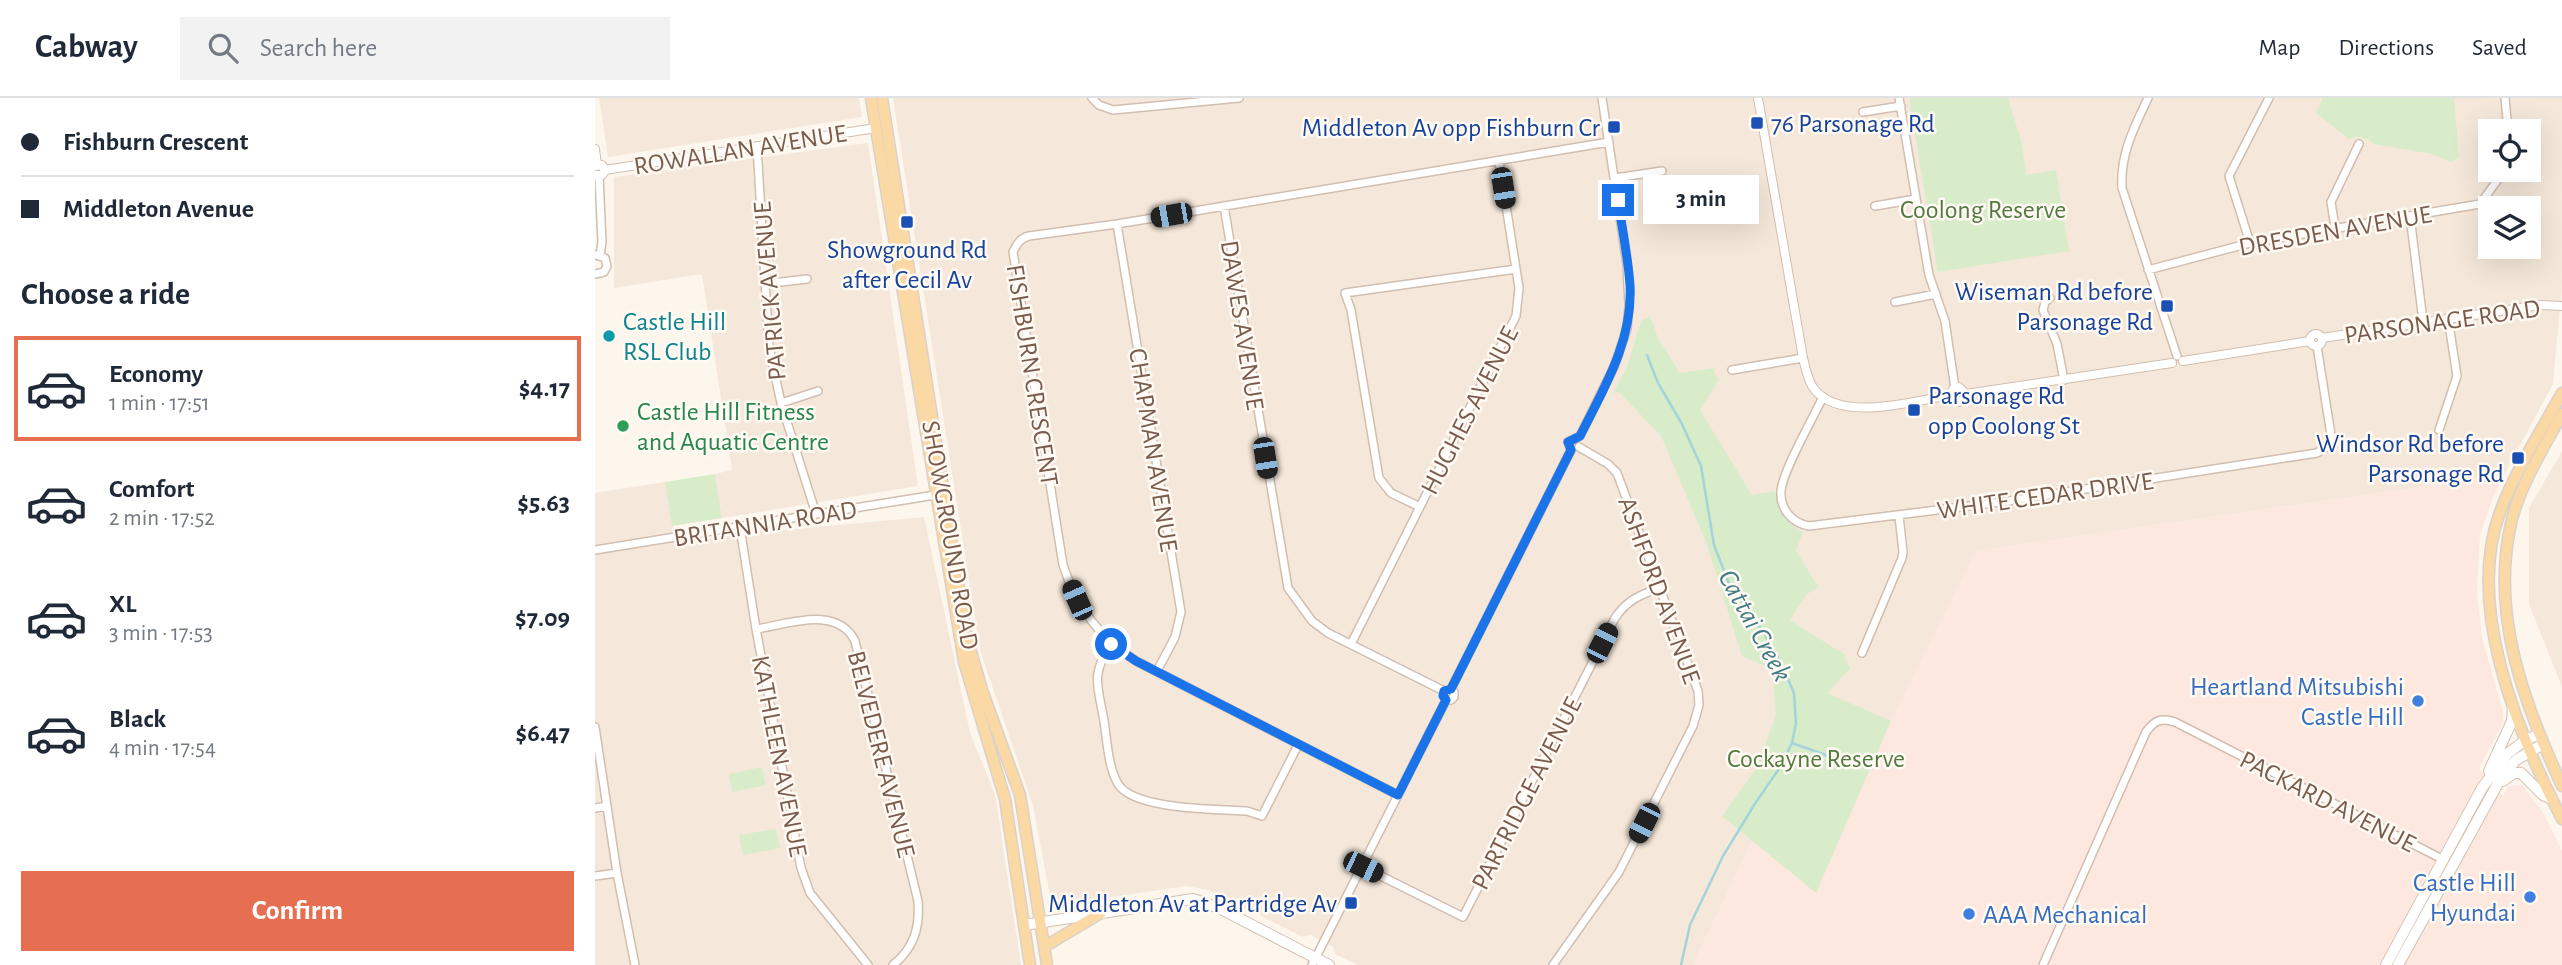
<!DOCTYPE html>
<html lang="en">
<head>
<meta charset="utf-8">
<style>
  body { margin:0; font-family:"Alegreya Sans",sans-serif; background:#f2f2f3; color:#1f2937; height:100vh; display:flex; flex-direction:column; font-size:26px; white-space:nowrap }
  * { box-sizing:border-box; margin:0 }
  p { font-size:23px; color:#747a83 }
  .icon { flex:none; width:38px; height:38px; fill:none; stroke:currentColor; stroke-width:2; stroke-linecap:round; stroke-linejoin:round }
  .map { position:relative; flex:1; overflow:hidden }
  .drawer { display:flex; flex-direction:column; background:#fff; width:595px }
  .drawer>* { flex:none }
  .top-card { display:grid; align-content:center; height:154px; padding:0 21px; background:#fff }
  .tools { position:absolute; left:1883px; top:21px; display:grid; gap:14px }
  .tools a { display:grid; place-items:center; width:63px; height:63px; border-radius:0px; background:#fff; box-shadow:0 7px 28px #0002; font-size:35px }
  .end { position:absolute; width:32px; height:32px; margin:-16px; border:9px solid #1a73e8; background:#fff; box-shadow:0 0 0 4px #fff }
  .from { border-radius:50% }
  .bubble { position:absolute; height:49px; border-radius:0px; background:#fff; box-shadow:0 7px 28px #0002; font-size:23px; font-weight:600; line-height:49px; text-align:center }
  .car { position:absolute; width:21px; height:42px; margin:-21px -10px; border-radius:9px; box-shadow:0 0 5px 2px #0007; background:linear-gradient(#222 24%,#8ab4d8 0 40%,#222 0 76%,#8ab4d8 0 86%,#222 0) }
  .top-card b { display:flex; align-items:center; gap:24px; height:66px; font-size:26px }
  .top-card b+b { border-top:2px solid #e0e1e3 }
  .top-card i { width:18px; height:18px; background:#1f2937 }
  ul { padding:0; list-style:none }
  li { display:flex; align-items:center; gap:21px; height:105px; margin:0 14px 10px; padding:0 7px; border:4px solid transparent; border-radius:0px }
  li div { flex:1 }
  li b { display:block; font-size:26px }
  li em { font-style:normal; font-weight:600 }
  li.active { border-color:#e76f51 }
  li>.icon { width:63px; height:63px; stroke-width:1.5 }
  h2 { padding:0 21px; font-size:32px; line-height:84px }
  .primary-button { display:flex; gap:14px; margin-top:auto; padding:14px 21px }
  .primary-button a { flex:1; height:80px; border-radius:0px; background:#e76f51; color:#fff; font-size:28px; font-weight:600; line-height:80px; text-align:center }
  header { display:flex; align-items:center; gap:42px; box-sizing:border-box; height:98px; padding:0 35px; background:#fff; border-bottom:2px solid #e0e1e3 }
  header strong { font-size:33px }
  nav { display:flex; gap:38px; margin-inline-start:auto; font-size:24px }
  .search { width:490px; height:63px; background:#f2f2f3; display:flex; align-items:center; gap:18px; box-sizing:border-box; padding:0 24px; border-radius:0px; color:#747a83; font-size:26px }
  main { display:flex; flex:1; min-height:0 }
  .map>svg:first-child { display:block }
  .residential { fill:#f5e8da; fill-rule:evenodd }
  .commercial { fill:#fde8e0 }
  .green { fill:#d8ecc9 }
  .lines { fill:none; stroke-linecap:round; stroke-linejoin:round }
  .stream { stroke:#a5d3da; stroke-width:2.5 }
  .minor-casing { stroke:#d1beb0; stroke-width:10 }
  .tertiary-casing { stroke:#d1beb0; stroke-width:10 }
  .secondary-casing { stroke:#d6c0b0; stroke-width:12 }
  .primary-casing { stroke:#dad1cd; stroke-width:13 }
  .minor { stroke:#fff; stroke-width:7 }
  .tertiary { stroke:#fff; stroke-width:8 }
  .secondary { stroke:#fff; stroke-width:10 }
  .primary { stroke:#fbd9a5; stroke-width:10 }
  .route { stroke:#1a73e8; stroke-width:9 }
  .transit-dot { fill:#1a4fb4; stroke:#fffaf3; stroke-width:2.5 }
  .culture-dot { fill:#0f9aa8; stroke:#fffaf3; stroke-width:2.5 }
  .leisure-dot { fill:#2e9e5b; stroke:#fffaf3; stroke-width:2.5 }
  .shop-dot { fill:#3f7fe0; stroke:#fffaf3; stroke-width:2.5 }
  .labels { text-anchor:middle; stroke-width:5; stroke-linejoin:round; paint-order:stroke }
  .transit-label { font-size:26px; fill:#164399; stroke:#fffaf3; text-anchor:end }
  .street-label { font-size:26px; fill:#7a5c4d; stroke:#fffaf3 }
  .park-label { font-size:26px; fill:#537a41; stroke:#fffaf3 }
  .culture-label { font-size:26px; fill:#0d838f; stroke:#fffaf3; text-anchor:start }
  .leisure-label { font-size:26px; fill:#27864d; stroke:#fffaf3; text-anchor:start }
  .shop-label { font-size:26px; fill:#366cbe; stroke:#fffaf3; text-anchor:end }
  .water-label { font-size:28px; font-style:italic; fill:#437c86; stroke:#fffaf3 }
</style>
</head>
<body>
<header>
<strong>Cabway</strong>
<div class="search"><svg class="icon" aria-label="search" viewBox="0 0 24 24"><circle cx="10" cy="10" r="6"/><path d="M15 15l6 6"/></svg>Search here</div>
<nav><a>Map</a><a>Directions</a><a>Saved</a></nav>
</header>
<main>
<section class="drawer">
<div class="top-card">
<b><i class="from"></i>Fishburn Crescent</b>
<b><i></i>Middleton Avenue</b>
</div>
<h2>Choose a ride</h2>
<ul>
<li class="active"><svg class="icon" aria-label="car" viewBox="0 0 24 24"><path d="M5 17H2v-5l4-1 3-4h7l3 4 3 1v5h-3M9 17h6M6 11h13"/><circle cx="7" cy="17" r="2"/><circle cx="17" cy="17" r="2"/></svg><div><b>Economy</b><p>1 min · 17:51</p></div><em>$4.17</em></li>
<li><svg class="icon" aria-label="car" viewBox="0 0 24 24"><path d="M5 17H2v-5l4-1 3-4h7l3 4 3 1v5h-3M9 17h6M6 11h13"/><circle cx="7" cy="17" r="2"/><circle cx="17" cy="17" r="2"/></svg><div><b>Comfort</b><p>2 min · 17:52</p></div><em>$5.63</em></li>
<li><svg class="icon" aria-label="car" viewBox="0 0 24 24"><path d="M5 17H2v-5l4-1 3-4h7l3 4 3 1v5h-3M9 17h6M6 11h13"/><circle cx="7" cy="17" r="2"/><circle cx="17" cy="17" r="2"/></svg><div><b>XL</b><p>3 min · 17:53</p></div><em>$7.09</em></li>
<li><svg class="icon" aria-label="car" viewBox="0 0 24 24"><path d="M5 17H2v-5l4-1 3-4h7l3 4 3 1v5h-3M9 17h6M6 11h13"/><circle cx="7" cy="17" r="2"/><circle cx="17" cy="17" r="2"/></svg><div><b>Black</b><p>4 min · 17:54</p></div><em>$6.47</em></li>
</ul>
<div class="primary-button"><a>Confirm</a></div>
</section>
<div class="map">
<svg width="1967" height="867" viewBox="0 0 1967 867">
  <rect width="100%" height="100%" fill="#fdf6ec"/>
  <!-- residential -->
  <path class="residential" d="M4,0H264L267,19L13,59Z
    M298,0H1967V188L1958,286L1909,377L1381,453L1296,623L1221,795L1157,744L1098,867H762L740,856L738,849L716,837L708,839L614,792L591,788L457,808L438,708L385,552ZM1895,33H1934V72H1895ZM1895,110H1934V149H1895Z
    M273,45L323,388L127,420L120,376L137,372L107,176L19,190V79Z
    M1967,353V589L1934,506V410Z
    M70,384L81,446L136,437L329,419L375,635L400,696L426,867H0V395Z"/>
  <!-- commercial -->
  <path class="commercial" d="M1909,377L1897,402L1885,437L1882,494L1887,540L1908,614V625L1884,670L1908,698L1913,688L1927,687L1947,713L1967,753V867H1098L1157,743L1221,794L1296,623L1381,453Z"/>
  <!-- green -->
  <path class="green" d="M1314,0H1413L1427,46L1431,77L1461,72L1474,153L1343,174Z
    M1728,0H1859L1864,60L1856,64L1837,56L1779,46C1770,39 1764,37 1754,41L1721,15Z
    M1055,218L1063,240L1085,275L1120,270L1119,275L1124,281L1105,312L1157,397L1180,393C1183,412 1190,425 1208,434L1201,452L1223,489L1211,497L1195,522L1250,557L1251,564L1256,570L1232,595L1296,623L1221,795L1127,718L1161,671L1181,617L1177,571L1147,558L1111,444L1066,338L1024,294L1018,295L1032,269L1046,223Z
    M120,376L127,420L77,428L70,384Z
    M167,669L171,687L137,694L134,676Z
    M181,731L185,750L148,757L144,737Z"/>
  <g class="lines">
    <!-- stream -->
    <path class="stream" d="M1052,257L1063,285L1087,326L1106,368L1119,447L1135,488L1169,535L1186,565L1199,595L1201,625L1197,645L1184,671L1161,704L1128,758L1095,827L1086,867
      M1197,645L1242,661"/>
    <defs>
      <path id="minor" d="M497,0L504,7L518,12L644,0
        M1304,0L1334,177L1350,223L1360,290
        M1553,0C1539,30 1525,56 1527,90L1582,258
        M1910,0L1913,33
        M1268,14L1306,8
        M162,48L174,249L186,305L221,416
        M4,78L7,144L5,157
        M1020,80L1067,73
        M629,108L693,490L717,523L733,535L849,593
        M1280,108L1321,101
        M1815,118L1828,223
        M522,126L586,514L580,539L562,573
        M1740,129L1736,104L1764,46
        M1655,145L1634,78L1674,0
        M1553,172L1655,145L1885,106L1910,72
        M0,176L9,174L12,168L10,160L1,157
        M169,186L212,181
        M1455,200L1450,204L1448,212L1462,246L1469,282
        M1300,204L1341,196
        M1137,272L1208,260
        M1228,299C1219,318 1186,376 1186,394C1185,411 1197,425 1214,428L1414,403L1722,355L1733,348L1736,337L1722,248
        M186,305L223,293
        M1844,332L1862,278L1853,220
        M976,352L973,344L985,338L1019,269L1032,231L1034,208L1032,166L1007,0
        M825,409L796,395L784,380L756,212L750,195L921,171
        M145,429L161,531L206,770L215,795L273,867
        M0,452L340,397
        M161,531C194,526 242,507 260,543L323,803C325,830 319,850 298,867
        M516,546C495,578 503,587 509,623C512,642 513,669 523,686C539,712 622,711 652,713L667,718L703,647
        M756,546L921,218L924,190L904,63
        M1267,555L1307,460L1308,454L1304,418
        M856,591L976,352
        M851,602H856L859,599V594L856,591
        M0,629L22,775L40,867
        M803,697L541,563C504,540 481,508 468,467L418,154C422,146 425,140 434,138L522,126L1014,44
        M0,710L12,708
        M768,769L868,819L1020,520C1032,502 1045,497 1064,490
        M0,778L22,775
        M717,867L851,602
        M958,867L1024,774L1098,628L1104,607L1103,593L1022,375L1013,366L984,349
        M1448,867L1551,634C1559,623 1566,619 1580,624L1847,761"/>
      <path id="tertiary" d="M1163,0L1208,260C1211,271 1212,281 1219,291C1246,325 1318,303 1355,297
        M0,51L2,67
        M0,68L7,67L10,73L7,77H0
        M10,72L281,30
        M1715 242a6 6 0 1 1 12 0a6 6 0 1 1-12 0Z
        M1727,240L1945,207L1967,208
        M1588,263L1715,243
        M1371,296L1577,265
        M1355,297L1357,301L1364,304L1368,302L1371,296
        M1355,297L1358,291L1364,289L1371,296"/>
      <path id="secondary" d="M1894,673L1917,623L1918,609
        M1908,683L1919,675H1926L1948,697L1957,701
        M429,827L598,801L624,810L734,867
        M1791,867L1887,690L1913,655L1931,642L1944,636
        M1803,867L1907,678L1921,662L1948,646"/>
      <path id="primary" d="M276,0L369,564L410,701L435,867
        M287,0L371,536L387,592L425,697L452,867
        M1967,295C1946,333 1920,373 1905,414C1870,509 1923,636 1967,721
        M1967,316C1949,349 1927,384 1917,421C1894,515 1929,604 1967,688
        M449,849L506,815"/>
    </defs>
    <!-- minor casing -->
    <use href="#minor" class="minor-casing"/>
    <!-- tertiary casing -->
    <use href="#tertiary" class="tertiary-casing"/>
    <!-- secondary casing -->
    <use href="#secondary" class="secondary-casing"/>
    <!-- primary casing -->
    <use href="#primary" class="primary-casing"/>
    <!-- minor -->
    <use href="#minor" class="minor"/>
    <!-- tertiary -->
    <use href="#tertiary" class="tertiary"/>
    <!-- secondary -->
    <use href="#secondary" class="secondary"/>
    <!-- primary -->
    <use href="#primary" class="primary"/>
  </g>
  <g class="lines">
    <!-- route -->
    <path class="route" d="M516,546L541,563L803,697L851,602L848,598L849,593L856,591L976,352L973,344L985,338C1009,290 1038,243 1035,187C1033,159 1027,130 1023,102"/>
  </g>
  <!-- markers -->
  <g class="transit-dot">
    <rect x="1155" y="18" width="14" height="14" rx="3.5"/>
    <rect x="1012" y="22" width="14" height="14" rx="3.5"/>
    <rect x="305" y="117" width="14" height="14" rx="3.5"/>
    <rect x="1565" y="201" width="14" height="14" rx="3.5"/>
    <rect x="1312" y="305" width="14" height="14" rx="3.5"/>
    <rect x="1916" y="353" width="14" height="14" rx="3.5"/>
    <rect x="749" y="798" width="14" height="14" rx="3.5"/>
  </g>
  <circle class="culture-dot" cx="14" cy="238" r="7"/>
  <circle class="leisure-dot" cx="28" cy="328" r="7"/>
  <g class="shop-dot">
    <circle cx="1823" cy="603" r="7"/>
    <circle cx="1935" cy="799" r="7"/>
    <circle cx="1374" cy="816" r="7"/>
  </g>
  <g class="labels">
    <!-- transit labels -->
    <g class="transit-label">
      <text x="1176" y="34" text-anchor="start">76 Parsonage Rd</text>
      <text x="1005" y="38">Middleton Av opp Fishburn Cr</text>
      <text x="312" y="160" text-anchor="middle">Showground Rd<tspan x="312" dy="30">after Cecil Av</tspan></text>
      <text x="1558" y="202">Wiseman Rd before<tspan x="1558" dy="30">Parsonage Rd</tspan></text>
      <text x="1333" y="306" text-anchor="start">Parsonage Rd<tspan x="1333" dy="30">opp Coolong St</tspan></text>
      <text x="1909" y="354">Windsor Rd before<tspan x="1909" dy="30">Parsonage Rd</tspan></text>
      <text x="742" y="814">Middleton Av at Partridge Av</text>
    </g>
    <!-- street labels -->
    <g class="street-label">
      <text transform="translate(145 51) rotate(-9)" y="9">ROWALLAN AVENUE</text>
      <text transform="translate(1740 132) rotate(-10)" y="9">DRESDEN AVENUE</text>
      <text transform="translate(174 193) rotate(-95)" y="9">PATRICK AVENUE</text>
      <text transform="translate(1847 223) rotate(-8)" y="9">PARSONAGE ROAD</text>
      <text transform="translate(648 227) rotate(81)" y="9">DAWES AVENUE</text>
      <text transform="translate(438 277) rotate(81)" y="9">FISHBURN CRESCENT</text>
      <text transform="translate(874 312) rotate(-63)" y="9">HUGHES AVENUE</text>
      <text transform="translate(559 352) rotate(81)" y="9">CHAPMAN AVENUE</text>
      <text transform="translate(1450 397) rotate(-8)" y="9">WHITE CEDAR DRIVE</text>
      <text transform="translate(170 425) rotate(-9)" y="9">BRITANNIA ROAD</text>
      <text transform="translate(356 437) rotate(80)" y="9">SHOWGROUND ROAD</text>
      <text transform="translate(1065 492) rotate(70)" y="9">ASHFORD AVENUE</text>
      <text transform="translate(287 656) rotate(76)" y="9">BELVEDERE AVENUE</text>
      <text transform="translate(185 658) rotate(79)" y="9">KATHLEEN AVENUE</text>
      <text transform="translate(931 695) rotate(-63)" y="9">PARTRIDGE AVENUE</text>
      <text transform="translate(1733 703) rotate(27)" y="9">PACKARD AVENUE</text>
    </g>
    <!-- park labels -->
    <g class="park-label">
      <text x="1388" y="120">Coolong Reserve</text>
      <text x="1221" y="669">Cockayne Reserve</text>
    </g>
    <!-- culture labels -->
    <g class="culture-label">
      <text x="28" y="232">Castle Hill<tspan x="28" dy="30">RSL Club</tspan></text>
    </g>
    <!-- leisure labels -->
    <g class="leisure-label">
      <text x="42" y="322">Castle Hill Fitness<tspan x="42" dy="30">and Aquatic Centre</tspan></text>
    </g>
    <!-- shop labels -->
    <g class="shop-label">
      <text x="1809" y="597">Heartland Mitsubishi<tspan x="1809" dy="30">Castle Hill</tspan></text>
      <text x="1921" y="793">Castle Hill<tspan x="1921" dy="30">Hyundai</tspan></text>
      <text x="1388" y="825" text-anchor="start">AAA Mechanical</text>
    </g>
    <!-- water labels -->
    <g class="water-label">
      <text transform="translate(1161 527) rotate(61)" y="10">Cattai Creek</text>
    </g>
  </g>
</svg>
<div class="tools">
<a><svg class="icon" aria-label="locate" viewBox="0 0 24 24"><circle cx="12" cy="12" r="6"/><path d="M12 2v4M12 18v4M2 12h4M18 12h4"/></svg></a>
<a><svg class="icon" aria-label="layers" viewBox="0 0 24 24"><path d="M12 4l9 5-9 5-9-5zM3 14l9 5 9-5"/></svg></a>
</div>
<i class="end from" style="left:516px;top:546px"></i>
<i class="end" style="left:1023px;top:102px"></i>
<div class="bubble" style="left:1048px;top:77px;width:116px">3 min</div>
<i class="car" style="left:908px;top:90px;rotate:171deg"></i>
<i class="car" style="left:576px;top:117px;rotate:260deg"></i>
<i class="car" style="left:670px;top:360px;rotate:171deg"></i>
<i class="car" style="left:482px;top:502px;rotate:336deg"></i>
<i class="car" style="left:1007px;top:545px;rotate:27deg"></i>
<i class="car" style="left:1049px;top:725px;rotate:207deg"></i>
<i class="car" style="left:768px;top:769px;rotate:116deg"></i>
</div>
</main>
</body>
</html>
